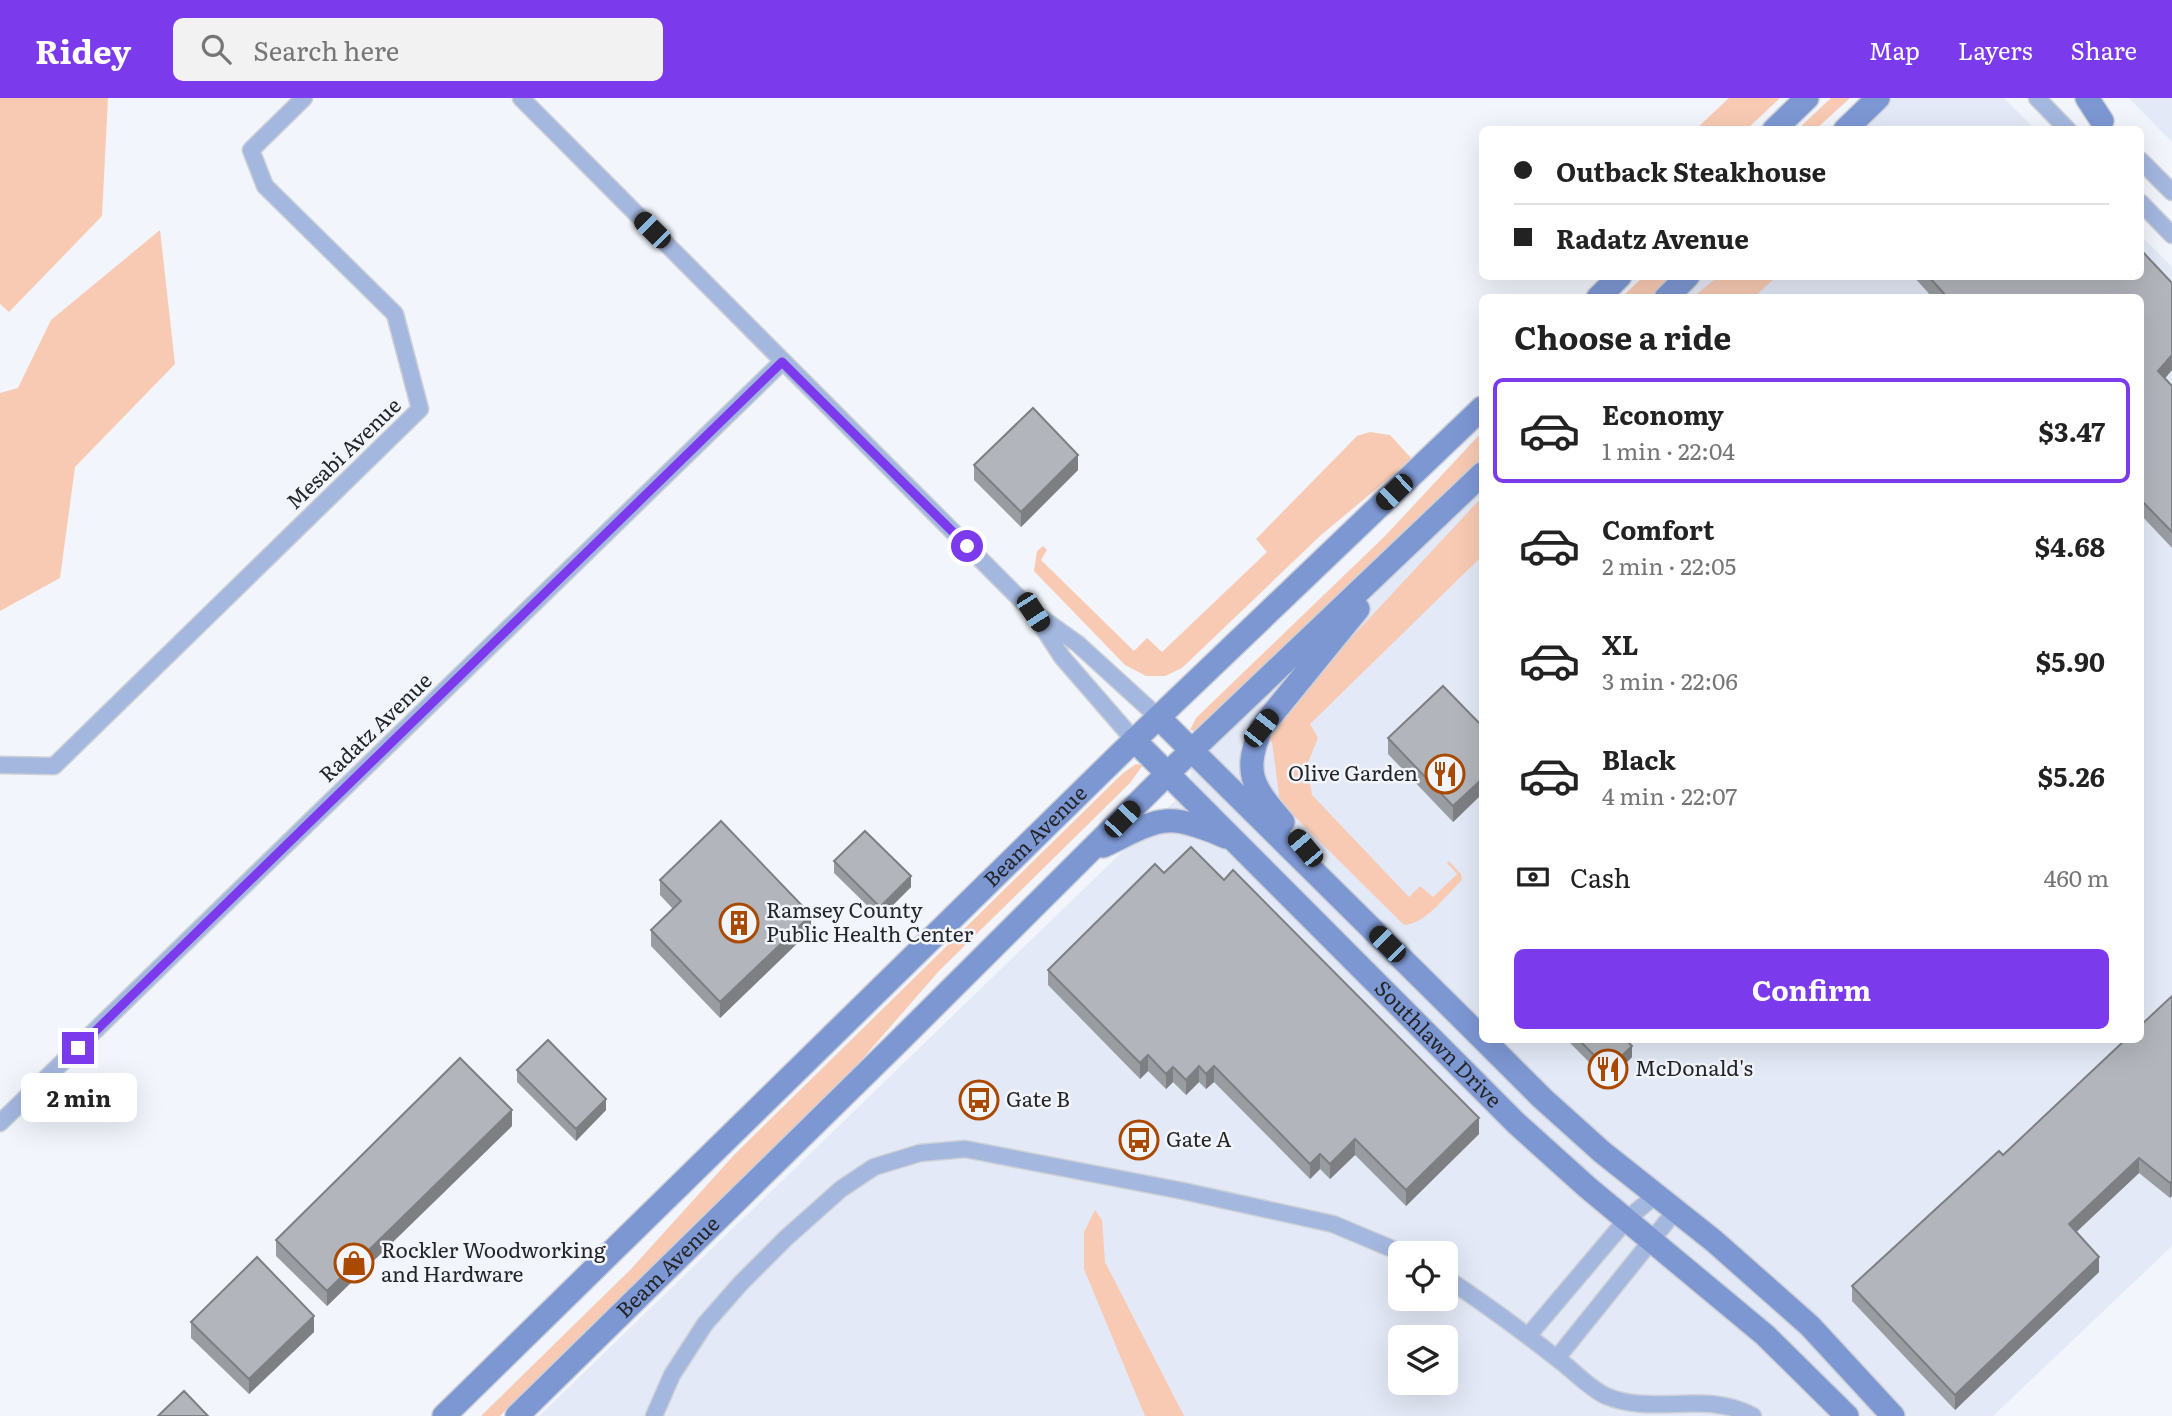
<!DOCTYPE html>
<html lang="en">
<head>
<meta charset="utf-8">
<style>
  body { margin:0; font-family:Literata,serif; background:#f2f2f2; color:#222; height:100vh; display:flex; flex-direction:column; font-size:26px; white-space:nowrap }
  * { box-sizing:border-box; margin:0 }
  p { font-size:23px; color:#767676 }
  .icon { flex:none; width:38px; height:38px; fill:none; stroke:currentColor; stroke-width:2; stroke-linecap:round; stroke-linejoin:round }
  .map { position:relative; flex:1; overflow:hidden }
  .details { position:absolute; left:1479px; top:196px; width:665px; height:749px; display:flex; flex-direction:column; background:#fff; border-radius:10px; box-shadow:0 7px 28px #0002 }
  .details>* { flex:none }
  .banner { position:absolute; left:1479px; top:28px; width:665px; height:154px; border-radius:10px; box-shadow:0 7px 28px #0002; display:grid; align-content:center; height:154px; padding:0 35px; background:#fff }
  .buttons { position:absolute; left:1388px; top:1143px; display:grid; gap:14px }
  .buttons a { display:grid; place-items:center; width:70px; height:70px; border-radius:10px; background:#fff; box-shadow:0 7px 28px #0002; font-size:35px }
  .end { position:absolute; width:32px; height:32px; margin:-16px; border:9px solid #7c3aed; background:#fff; box-shadow:0 0 0 4px #fff }
  .from { border-radius:50% }
  .bubble { position:absolute; height:49px; border-radius:10px; background:#fff; box-shadow:0 7px 28px #0002; font-size:23px; font-weight:700; line-height:49px; text-align:center }
  .car { position:absolute; width:21px; height:42px; margin:-21px -10px; border-radius:9px; box-shadow:0 0 5px 2px #0007; background:linear-gradient(#222 24%,#8ab4d8 0 40%,#222 0 76%,#8ab4d8 0 86%,#222 0) }
  .banner b { display:flex; align-items:center; gap:24px; height:66px; font-size:26px }
  .banner b+b { border-top:2px solid #e0e0e0 }
  .banner i { width:18px; height:18px; background:#222 }
  ul { padding:0; list-style:none }
  li { display:flex; align-items:center; gap:21px; height:105px; margin:0 14px 10px; padding:0 21px; border:4px solid transparent; border-radius:10px }
  li div { flex:1 }
  li b { display:block; font-size:26px }
  li em { font-style:normal; font-weight:700 }
  li.on { border-color:#7c3aed }
  li>.icon { width:63px; height:63px; stroke-width:1.5 }
  h2 { padding:0 35px; font-size:32px; line-height:84px }
  .pay { display:flex; align-items:center; gap:18px; height:77px; padding:0 35px; font-size:26px }
  .pay p { margin-inline-start:auto }
  .primary-button { display:flex; gap:14px; margin-top:auto; padding:14px 35px }
  .primary-button a { flex:1; height:80px; border-radius:10px; background:#7c3aed; color:#fff; font-size:28px; font-weight:700; line-height:80px; text-align:center }
  header { display:flex; align-items:center; gap:42px; box-sizing:border-box; height:98px; padding:0 35px; background:#7c3aed; color:#fff }
  header strong { font-size:33px }
  nav { display:flex; gap:38px; margin-inline-start:auto; font-size:24px }
  .search { width:490px; height:63px; background:#f2f2f2; display:flex; align-items:center; gap:18px; box-sizing:border-box; padding:0 24px; border-radius:10px; color:#767676; font-size:26px }
  .map>svg:first-child { display:block }
  .built { fill:#e3e9f6; fill-rule:evenodd }
  .green { fill:#f8cab3 }
  .lines { fill:none; stroke-linecap:round; stroke-linejoin:round }
  .street-casing { stroke:#cdd0d6; stroke-width:19 }
  .secondary-casing { stroke:#cdd0d6; stroke-width:26 }
  .street { stroke:#a4b7df; stroke-width:16 }
  .secondary { stroke:#7d97d3; stroke-width:23 }
  .wall { fill:#999ca1 }
  .shaded-wall { fill:#7d7f83 }
  .building { fill:#b2b5bb; stroke:#7d7f83; stroke-width:2 }
  .route { stroke:#7c3aed; stroke-width:9 }
  .labels { text-anchor:middle; stroke-width:5; stroke-linejoin:round; paint-order:stroke }
  .street-label { font-size:21px; fill:#242527; stroke:#f2f5fc }
  .poi-label { font-size:21px; fill:#242527; stroke:#f2f5fc; text-anchor:start }
</style>
</head>
<body>
<header>
<strong>Ridey</strong>
<div class="search"><svg class="icon" aria-label="search" viewBox="0 0 24 24"><circle cx="10" cy="10" r="6"/><path d="M15 15l6 6"/></svg>Search here</div>
<nav><a>Map</a><a>Layers</a><a>Share</a></nav>
</header>
<div class="map">
<svg width="2172" height="1318" viewBox="0 0 2172 1318">
  <rect width="100%" height="100%" fill="#f2f5fc"/>
  <!-- built -->
  <path class="built" d="M1882,0H2004L2035,31L1848,32Z
    M2129,0H2172V44Z
    M2140,137L2172,169V1148L1993,1318H539L1185,693L1191,695L1190,657L1482,376V942H2140V200L1668,199L1690,178H2140ZM1400,1155H1446V1200H1400ZM1400,1239H1446V1284H1400Z"/>
  <!-- green -->
  <path class="green" d="M0,0H108L102,118L9,214L0,206Z
    M1729,0H1780L1747,31H1696Z
    M1831,0H1850L1816,31H1798Z
    M160,132L175,266L75,369L60,480L0,513V295L18,290L51,222Z
    M1643,179H1671L1653,199L1621,200Z
    M1718,179V178L1776,179L1754,199H1693Z
    M1370,334L1390,337L1412,361L1320,438L1182,570L1165,578H1146L1125,567L1034,473L1037,453L1043,448L1047,452L1041,462L1134,553L1147,540L1162,554L1267,454L1256,441L1357,338Z
    M1482,334V365L1196,633L1190,632L1196,620L1385,438Z
    M1482,399V458L1310,626L1318,640L1307,667L1312,697L1409,799L1420,788L1433,799L1457,776L1447,765L1449,763L1461,776L1462,782C1446,797 1426,826 1404,827L1280,704L1272,644L1266,638L1272,625Z
    M1136,666L1143,667L1130,685L939,873L850,975L500,1318H481L631,1171L735,1056L1123,675Z
    M1095,1112L1102,1122L1105,1164L1184,1318H1145L1084,1171V1134Z"/>
  <g class="lines">
    <defs>
      <path id="street" d="M521,0L1033,514L1078,546L1158,619
        M2037,0L2068,32
        M2140,62L2172,94
        M2140,104L2172,137
        M1038,522L1062,559L1134,642
        M0,667L54,668L420,311L395,216L265,88L251,52L304,0
        M0,1025L782,264
        M1446,1180C1484,1205 1522,1233 1559,1262C1574,1273 1589,1290 1606,1298C1653,1318 1707,1292 1753,1318
        M1528,1238L1627,1121L1656,1097
        M1557,1260L1676,1112
        M654,1318L672,1277L705,1226L741,1185L786,1140L841,1091L874,1069L920,1055L965,1051L1183,1093L1333,1126L1402,1155"/>
      <g id="secondary">
        <path d="M2087,0L2102,23"/>
        <path d="M1774,32L1807,0"/>
        <path d="M1845,32L1878,0"/>
        <path d="M1598,200L1620,178"/>
        <path d="M1666,200L1688,178"/>
        <path d="M1158,619L1482,940"/>
        <path id="s1" d="M1134,642L1516,1025L1587,1089L1765,1237L1847,1318"/>
        <path d="M1283,724C1252,688 1243,676 1261,630L1358,511"/>
        <path d="M1103,748C1121,740 1147,724 1166,723C1182,721 1211,732 1226,739"/>
        <path d="M1484,942L1542,1000L1602,1054L1714,1143L1810,1228L1893,1318"/>
        <path id="s2" d="M444,1318L1120,656L1482,310"/>
        <path id="s3" d="M517,1318L898,944L1167,676L1482,376"/>
      </g>
    </defs>
    <!-- street casing -->
    <use href="#street" class="street-casing"/>
    <!-- secondary casing -->
    <use href="#secondary" class="secondary-casing"/>
    <!-- street -->
    <use href="#street" class="street"/>
    <!-- secondary -->
    <use href="#secondary" class="secondary"/>
  </g>
  <!-- wall -->
  <path class="wall" d="M1913,178H2140L2165,280L2172,288V450L2140,416V200H1933Z
    M974,367L1078,372L1021,429L974,382Z
    M1482,628V696L1453,724L1388,656V640Z
    M834,763L911,789L880,820L834,775Z
    M1164,775L1479,1036L1406,1108L1355,1057L1330,1081L1320,1071L1310,1081L1214,984L1206,991L1199,984L1186,997L1173,984L1166,991L1148,973L1140,981L1048,887V872Z
    M660,782L811,832L720,920L651,848V832L673,811L660,797Z
    M2172,898L2170,1100L2139,1075L2076,1134L2099,1174L1955,1312L1852,1203V1188L2003,1057Z
    M1567,942H1626L1632,959L1608,983Z
    M517,972L606,1012L576,1043L517,984Z
    M512,1028L327,1208L276,1158V1142Z
    M191,1224L314,1234L249,1296L191,1240Z"/>
  <!-- shaded-wall -->
  <path class="shaded-wall" d="M2172,257V272L2158,289V273Z
    M1078,357V372L1021,429V414Z
    M1482,681V696L1453,724V708Z
    M911,778V789L880,820V809Z
    M811,817V832L720,920V904Z
    M1632,948V959L1608,983V971Z
    M1148,957V973L1140,981V965Z
    M1199,968V984L1186,997V982Z
    M1214,968V984L1206,991V976Z
    M1173,969V984L1166,991V976Z
    M606,1001V1012L576,1043V1031Z
    M512,1012V1028L327,1208V1193Z
    M1479,1020V1036L1406,1108V1092Z
    M1355,1041V1057L1330,1081V1066Z
    M1320,1056V1071L1310,1081V1066Z
    M2139,1060V1075L2069,1141V1126Z
    M2172,1083V1098L2170,1100V1085Z
    M2099,1159V1174L1955,1312V1297Z
    M314,1218V1234L249,1296V1281Z"/>
  <!-- building -->
  <path class="building" d="M2140,151L2172,185V257L2158,273L2172,288V434L2140,401V200H1948L1928,178H2140Z
    M1033,310L1078,357L1021,414L974,367Z
    M1443,588L1482,628V681L1453,708L1388,640Z
    M721,723L811,817L720,904L651,832L681,803L660,782Z
    M865,733L911,778L880,809L834,763Z
    M1191,749L1224,782L1233,772L1479,1020L1406,1092L1355,1041L1330,1066L1320,1056L1310,1066L1214,968L1206,976L1199,968L1186,982L1173,969L1166,976L1148,957L1140,965L1048,872L1155,766L1164,775Z
    M2172,898V1083L2170,1085L2139,1060L2069,1126L2099,1159L1955,1297L1852,1188L1999,1053L2003,1057L2125,942H2140V928Z
    M548,942L606,1001L576,1031L517,972Z
    M1579,942H1626L1632,948L1608,971Z
    M460,960L512,1012L327,1193L276,1142Z
    M257,1159L314,1218L249,1281L191,1224Z
    M184,1293L208,1318H158Z"/>
  <g class="lines">
    <!-- route -->
    <path class="route" d="M78,950L782,264L967,448"/>
  </g>
  <!-- icons -->
  <defs>
    <symbol id="restaurant-ring" viewBox="-11 -11 22 22"><circle r="9.5" fill="#f2f5fc" stroke="#aa4a00" stroke-width="1.5"/><path d="M-5-6h1v4h1v-4h1v4h1v-4h1v5L-1.5 .5V6h-2V.5L-5-1ZM5-6V6H3V1.5H1.5Q1.5-4 5-6Z" fill="#aa4a00"/></symbol>
    <symbol id="building-ring" viewBox="-11 -11 22 22"><circle r="9.5" fill="#f2f5fc" stroke="#aa4a00" stroke-width="1.5"/><path d="M-4-6H4V6H1V3H-1V6H-4ZM-2.5-4.3h1.7v1.8h-1.7ZM.8-4.3h1.7v1.8H.8ZM-2.5-1h1.7V.8h-1.7ZM.8-1h1.7V.8H.8Z" fill="#aa4a00"/></symbol>
    <symbol id="bus-ring" viewBox="-11 -11 22 22"><circle r="9.5" fill="#f2f5fc" stroke="#aa4a00" stroke-width="1.5"/><path d="M-5-6H5V4H4V6H2V4H-2V6H-4V4H-5ZM-3.5-4V0h7V-4ZM-3.5 1.2v1.5H-2V1.2ZM2 1.2v1.5H3.5V1.2Z" fill="#aa4a00"/></symbol>
    <symbol id="shop-ring" viewBox="-11 -11 22 22"><circle r="9.5" fill="#f2f5fc" stroke="#aa4a00" stroke-width="1.5"/><path d="M-5-2.5h2.3a2.7 3.5 0 0 1 5.4 0H5L5.5 6h-11ZM-1.5-2.5h3a1.5 2.3 0 0 0-3 0Z" fill="#aa4a00"/></symbol>
  </defs>
  <g fill-rule="evenodd">
    <use href="#restaurant-ring" x="1423" y="654" width="44" height="44"/>
    <use href="#building-ring" x="717" y="803" width="44" height="44"/>
    <use href="#restaurant-ring" x="1586" y="949" width="44" height="44"/>
    <use href="#bus-ring" x="957" y="980" width="44" height="44"/>
    <use href="#bus-ring" x="1117" y="1020" width="44" height="44"/>
    <use href="#shop-ring" x="332" y="1143" width="44" height="44"/>
  </g>
  <g class="labels">
    <!-- street labels -->
    <g class="street-label">
      <text transform="translate(344 356) rotate(-44)" y="7">Mesabi Avenue</text>
      <text transform="translate(376 630) rotate(-44)" y="7">Radatz Avenue</text>
      <text dy="7" stroke="none"><textPath href="#s2" startOffset="828">Beam Avenue</textPath></text>
      <text dy="7" stroke="none"><textPath href="#s1" startOffset="430">Southlawn Drive</textPath></text>
      <text dy="7" stroke="none"><textPath href="#s3" startOffset="212">Beam Avenue</textPath></text>
    </g>
    <!-- poi labels -->
    <g class="poi-label">
      <text x="1418" y="683" text-anchor="end">Olive Garden</text>
      <text x="766" y="820">Ramsey County<tspan x="766" dy="24">Public Health Center</tspan></text>
      <text x="1635" y="978">McDonald's</text>
      <text x="1006" y="1009">Gate B</text>
      <text x="1166" y="1049">Gate A</text>
      <text x="381" y="1160">Rockler Woodworking<tspan x="381" dy="24">and Hardware</tspan></text>
    </g>
  </g>
</svg>
<div class="buttons">
<a><svg class="icon" aria-label="locate" viewBox="0 0 24 24"><circle cx="12" cy="12" r="6"/><path d="M12 2v4M12 18v4M2 12h4M18 12h4"/></svg></a>
<a><svg class="icon" aria-label="layers" viewBox="0 0 24 24"><path d="M12 4l9 5-9 5-9-5zM3 14l9 5 9-5"/></svg></a>
</div>
<i class="end from" style="left:967px;top:448px"></i>
<i class="end" style="left:78px;top:950px"></i>
<div class="bubble" style="left:21px;top:975px;width:116px">2 min</div>
<i class="car" style="left:652px;top:132px;rotate:315deg"></i>
<i class="car" style="left:1394px;top:394px;rotate:226deg"></i>
<i class="car" style="left:1033px;top:514px;rotate:147deg"></i>
<i class="car" style="left:1261px;top:630px;rotate:38deg"></i>
<i class="car" style="left:1122px;top:721px;rotate:44deg"></i>
<i class="car" style="left:1305px;top:750px;rotate:320deg"></i>
<i class="car" style="left:1387px;top:846px;rotate:315deg"></i>
<div class="banner">
<b><i class="from"></i>Outback Steakhouse</b>
<b><i></i>Radatz Avenue</b>
</div>
<section class="details">
<h2>Choose a ride</h2>
<ul>
<li class="on"><svg class="icon" aria-label="car" viewBox="0 0 24 24"><path d="M5 17H2v-5l4-1 3-4h7l3 4 3 1v5h-3M9 17h6M6 11h13"/><circle cx="7" cy="17" r="2"/><circle cx="17" cy="17" r="2"/></svg><div><b>Economy</b><p>1 min · 22:04</p></div><em>$3.47</em></li>
<li><svg class="icon" aria-label="car" viewBox="0 0 24 24"><path d="M5 17H2v-5l4-1 3-4h7l3 4 3 1v5h-3M9 17h6M6 11h13"/><circle cx="7" cy="17" r="2"/><circle cx="17" cy="17" r="2"/></svg><div><b>Comfort</b><p>2 min · 22:05</p></div><em>$4.68</em></li>
<li><svg class="icon" aria-label="car" viewBox="0 0 24 24"><path d="M5 17H2v-5l4-1 3-4h7l3 4 3 1v5h-3M9 17h6M6 11h13"/><circle cx="7" cy="17" r="2"/><circle cx="17" cy="17" r="2"/></svg><div><b>XL</b><p>3 min · 22:06</p></div><em>$5.90</em></li>
<li><svg class="icon" aria-label="car" viewBox="0 0 24 24"><path d="M5 17H2v-5l4-1 3-4h7l3 4 3 1v5h-3M9 17h6M6 11h13"/><circle cx="7" cy="17" r="2"/><circle cx="17" cy="17" r="2"/></svg><div><b>Black</b><p>4 min · 22:07</p></div><em>$5.26</em></li>
</ul>
<div class="pay"><svg class="icon" aria-label="cash" viewBox="0 0 24 24"><path d="M3 7h18v10H3z"/><circle cx="12" cy="12" r="2"/></svg>Cash<p>460 m</p></div>
<div class="primary-button"><a>Confirm</a></div>
</section>
</div>
</body>
</html>
